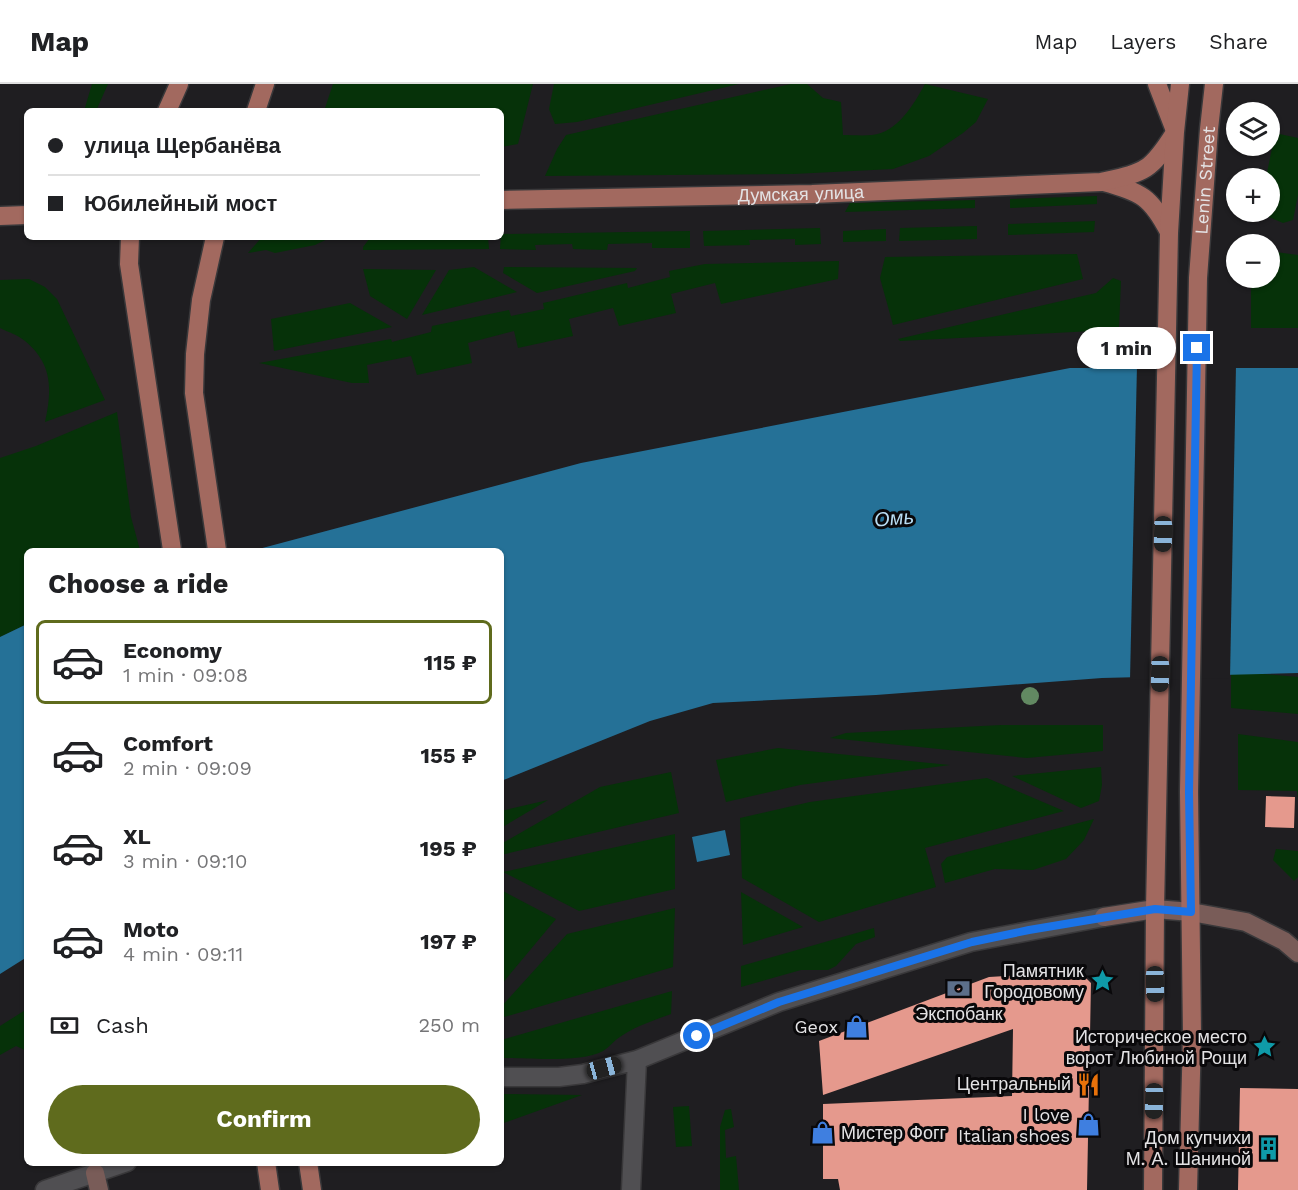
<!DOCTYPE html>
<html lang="en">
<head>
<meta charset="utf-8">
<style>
  body { margin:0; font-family:"Work Sans",sans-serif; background:#f6f6f6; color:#202124; height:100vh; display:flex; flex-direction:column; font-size:22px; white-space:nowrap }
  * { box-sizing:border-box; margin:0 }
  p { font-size:20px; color:#757577 }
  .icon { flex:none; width:33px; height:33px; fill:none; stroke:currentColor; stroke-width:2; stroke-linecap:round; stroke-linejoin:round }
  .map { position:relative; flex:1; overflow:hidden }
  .drawer { position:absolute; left:24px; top:464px; width:480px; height:618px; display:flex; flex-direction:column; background:#fff; border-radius:9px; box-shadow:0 2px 4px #0004 }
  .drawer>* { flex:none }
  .banner { position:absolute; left:24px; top:24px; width:480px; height:132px; border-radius:9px; box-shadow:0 2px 4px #0004; display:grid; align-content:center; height:132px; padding:0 24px; background:#fff }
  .tools { position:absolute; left:1226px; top:18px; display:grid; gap:12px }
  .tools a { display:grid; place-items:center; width:54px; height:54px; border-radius:50%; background:#fff; box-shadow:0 2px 4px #0004; font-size:30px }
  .end { position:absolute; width:27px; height:27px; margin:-14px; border:8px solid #1a73e8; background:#fff; box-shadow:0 0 0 3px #fff }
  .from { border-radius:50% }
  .bubble { position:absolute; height:42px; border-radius:21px; background:#fff; box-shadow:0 2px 4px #0004; font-size:20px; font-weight:700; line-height:42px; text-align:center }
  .car { position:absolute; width:18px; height:36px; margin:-18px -9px; border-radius:8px; box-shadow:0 0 4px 2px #0007; background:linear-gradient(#222 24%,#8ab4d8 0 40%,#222 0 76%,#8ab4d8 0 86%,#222 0) }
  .banner b { display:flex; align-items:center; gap:21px; height:57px; font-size:22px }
  .banner b+b { border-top:2px solid #e0e0e0 }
  .banner i { width:15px; height:15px; background:#202124 }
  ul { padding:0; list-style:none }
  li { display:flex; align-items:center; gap:18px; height:84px; margin:0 12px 9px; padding:0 12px; border:3px solid transparent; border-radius:9px }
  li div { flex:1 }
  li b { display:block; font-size:22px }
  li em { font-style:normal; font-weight:700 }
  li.on { border-color:#5f6b1d }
  li>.icon { width:54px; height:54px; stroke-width:1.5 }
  h2 { padding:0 24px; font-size:27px; line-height:72px }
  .pay { display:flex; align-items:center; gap:15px; height:66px; padding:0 24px; font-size:22px }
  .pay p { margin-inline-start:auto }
  .button { display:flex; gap:12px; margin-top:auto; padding:12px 24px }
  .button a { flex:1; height:69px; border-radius:36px; background:#5f6b1d; color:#fff; font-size:24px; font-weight:700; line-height:69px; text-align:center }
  header { display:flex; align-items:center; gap:36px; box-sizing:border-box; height:84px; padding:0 30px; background:#fff; border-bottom:2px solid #e0e0e0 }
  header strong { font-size:28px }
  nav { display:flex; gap:33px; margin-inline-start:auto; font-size:21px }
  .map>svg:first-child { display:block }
  .green { fill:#063209 }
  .water { fill:#257197 }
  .pier { fill:#1f1e21 }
  .building { fill:#e5998d }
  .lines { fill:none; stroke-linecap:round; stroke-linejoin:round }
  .street-casing { stroke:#39383a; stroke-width:21 }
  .secondary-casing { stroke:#39383a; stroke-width:21 }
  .primary-casing { stroke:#39383a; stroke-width:21 }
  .street { stroke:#504f52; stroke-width:18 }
  .secondary { stroke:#795c58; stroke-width:18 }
  .primary { stroke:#a2695f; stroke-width:18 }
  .tree { fill:#628962 }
  .route { stroke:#1a73e8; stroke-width:8 }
  .labels { text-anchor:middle; stroke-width:6; stroke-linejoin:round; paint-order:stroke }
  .street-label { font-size:18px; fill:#e4e3e5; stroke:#09080a }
  .poi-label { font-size:18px; fill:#e4e3e5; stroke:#09080a; text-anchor:end }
  .water-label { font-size:20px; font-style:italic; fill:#b8ddf3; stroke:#09080a }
</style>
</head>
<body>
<header>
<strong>Map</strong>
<nav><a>Map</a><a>Layers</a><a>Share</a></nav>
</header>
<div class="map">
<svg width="1298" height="1106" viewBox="0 0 1298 1106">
  <rect width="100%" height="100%" fill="#1f1e21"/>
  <!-- green -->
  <path class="green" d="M92,0H108L96,27H84Z
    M333,0H533L518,60L501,63V27H324Z
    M554,0H739L577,38L555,40L549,25Z
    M791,0H807L823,14L841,18L843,51C852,51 862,52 872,51C897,49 914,20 925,0L988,15L976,38L963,49L929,72L893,85L793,90L545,92L557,65L566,51Z
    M1275,49L1298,54V111L1293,136L1283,139L1259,129L1269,128V94H1266Z
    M1097,112V120L1010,124V115Z
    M975,116V124L845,128L850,119Z
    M1095,137L1094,148L1008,151V140Z
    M977,142V155L899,157L900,144Z
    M820,144L821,160L795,161V155L749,156L750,161L704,162L703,147Z
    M886,145V157L843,158V147Z
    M690,147V164H652V159L608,160L607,166L573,165L572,160L535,161L536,166L500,165L501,150Z
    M262,153H332L315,161L275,169L266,166L248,169Z
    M406,153H488L489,165L363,166V163L370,154Z
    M1269,167L1298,171V244H1251V194H1269Z
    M1077,170L1083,195L893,241L880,194L885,173Z
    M839,177L838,195L721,220L715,199L671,210L676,229L619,242L613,224L569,235L573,252L518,264L514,247L468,259L472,279L417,291L411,272L367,281L369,299H352L259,279L391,255L392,258L431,248L432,242L509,226L511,232L544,225L543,219L552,217L627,199L628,204L670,193L669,187L705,180Z
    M474,183L517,208L422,231L449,186Z
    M504,183L637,184L635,187L537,209L503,189Z
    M363,185L436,186L407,235L370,212Z
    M1113,194L1121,197L1119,243L1112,246L900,257L898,255L1096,209Z
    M29,195L45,203L57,215L105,316L45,338C52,306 53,280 25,257C18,251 8,248 0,244V196Z
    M350,219L392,243L274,267L271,235Z
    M117,328L131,433L140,466H27V540L0,553V374L36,362Z
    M1231,587L1298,593V630L1231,624Z
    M1001,641H1103V667L1027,674L830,654L846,649Z
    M1238,650L1298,658V715L1297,707L1238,706Z
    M778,664L950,681L800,701L726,718L716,676Z
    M1101,683L1102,701L1099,717L1081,724L1012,692Z
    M671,688L679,729L501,771V760L600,703Z
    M987,694L1064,727L925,764L936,803L819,838L742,794L740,734L810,718Z
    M548,716L501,744V727Z
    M1094,735L1084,756L1066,775L1033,786L995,785L945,799L941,780L947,773Z
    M675,750V805L579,827L503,788Z
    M1276,765L1298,767V793L1294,797L1273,776Z
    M501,806L556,835L501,901Z
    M741,808L803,843L743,861Z
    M675,824L673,883L501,934V923L567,850Z
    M874,844L875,853L856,860L836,882L828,886H801L741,903V882Z
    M672,907L671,930C652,937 633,943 617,955C612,959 608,964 603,967C582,979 526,974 501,974V956Z
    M27,925V967L16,962L0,971V942Z
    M501,1010L582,1011L501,1040Z
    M689,1022L692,1062L676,1063L673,1023Z
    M731,1025L734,1043L725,1046L726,1074L736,1072L739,1106H720V1043L725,1026Z"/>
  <!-- water -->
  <path class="water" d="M1070,284H1298V589L1102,594L876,611L713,619L650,637L501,697V466H255L581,379Z
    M27,540V873L0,890V553Z
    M725,746L730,771L697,778L692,753Z"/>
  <!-- pier -->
  <path class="pier" d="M1137,281H1236L1230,594L1130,596Z"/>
  <!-- building -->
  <path class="building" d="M1266,712L1295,713L1294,744L1265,743Z
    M1073,888L1086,894L1091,899L1087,1106H840L838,1095H823V1020L1012,1012L1013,945L823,1011L819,957L989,893Z
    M1240,1004L1298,1005V1106H1238Z"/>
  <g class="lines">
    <defs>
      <path id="street" d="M501,993H559L583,990L637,976L779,918L971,858L1104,833
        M45,1106L127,1078
        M631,1106L637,976"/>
      <path id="secondary" d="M1104,833L1155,825L1191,828L1246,838L1284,857L1298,869
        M95,1089L99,1106"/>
      <g id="primary">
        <path d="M1157,0L1174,44"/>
        <path d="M167,27L179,0"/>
        <path d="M256,27L265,0"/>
        <path d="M1104,98C1141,108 1151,113 1169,148"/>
        <path id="s1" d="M501,116L812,110L1101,98C1145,88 1150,88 1174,50"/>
        <path d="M0,132L27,131"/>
        <path d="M130,153L129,180L172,466"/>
        <path d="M215,153L201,216L195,270L194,309L217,466"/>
        <path d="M266,1078L270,1106"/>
        <path d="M308,1078L312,1106"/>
        <path d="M1153,1106L1155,825L1169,149L1175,48L1180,0"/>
        <path id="s2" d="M1188,1106L1192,951L1189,708L1198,194L1209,45L1214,0"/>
      </g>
    </defs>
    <!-- street casing -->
    <use href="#street" class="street-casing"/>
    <!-- secondary casing -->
    <use href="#secondary" class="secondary-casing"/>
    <!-- primary casing -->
    <use href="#primary" class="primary-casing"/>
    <!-- street -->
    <use href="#street" class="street"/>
    <!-- secondary -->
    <use href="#secondary" class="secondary"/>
    <!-- primary -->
    <use href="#primary" class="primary"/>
  </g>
  <!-- trees -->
  <circle class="tree" cx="1030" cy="612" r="9"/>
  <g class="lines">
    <!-- route -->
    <path class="route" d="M697,952L779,918L972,858L1029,846L1155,825L1191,828L1189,708L1197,264"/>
  </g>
  <!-- icons -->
  <defs>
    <symbol id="sight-bare" viewBox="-9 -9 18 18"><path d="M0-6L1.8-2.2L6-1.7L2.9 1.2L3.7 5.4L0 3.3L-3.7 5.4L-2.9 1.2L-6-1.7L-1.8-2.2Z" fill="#0f9aa8" stroke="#09080a" stroke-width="2.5" paint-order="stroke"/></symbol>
    <symbol id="bank-bare" viewBox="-9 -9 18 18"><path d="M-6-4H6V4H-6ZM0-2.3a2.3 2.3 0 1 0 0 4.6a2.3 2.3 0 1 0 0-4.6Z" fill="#5c6f8a" stroke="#09080a" stroke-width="2.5" paint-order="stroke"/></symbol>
    <symbol id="shop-bare" viewBox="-9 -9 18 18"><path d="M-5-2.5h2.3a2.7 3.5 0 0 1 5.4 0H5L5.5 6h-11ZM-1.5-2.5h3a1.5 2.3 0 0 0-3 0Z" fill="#3f7fe0" stroke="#09080a" stroke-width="2.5" paint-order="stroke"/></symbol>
    <symbol id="restaurant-bare" viewBox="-9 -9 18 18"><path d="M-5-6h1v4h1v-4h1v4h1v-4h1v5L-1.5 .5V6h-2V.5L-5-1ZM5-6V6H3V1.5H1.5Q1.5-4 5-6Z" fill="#e8710a" stroke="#09080a" stroke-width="2.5" paint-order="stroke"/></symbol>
    <symbol id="building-bare" viewBox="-9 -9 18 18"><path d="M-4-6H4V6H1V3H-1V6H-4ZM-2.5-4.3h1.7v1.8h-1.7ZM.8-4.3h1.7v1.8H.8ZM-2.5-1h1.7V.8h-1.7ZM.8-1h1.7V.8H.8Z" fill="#0f9aa8" stroke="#09080a" stroke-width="2.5" paint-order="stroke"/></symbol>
  </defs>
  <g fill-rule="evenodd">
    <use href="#sight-bare" x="1086" y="880" width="33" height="33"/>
    <use href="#bank-bare" x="942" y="888" width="33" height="33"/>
    <use href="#shop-bare" x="840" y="926" width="33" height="33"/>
    <use href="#sight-bare" x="1248" y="946" width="33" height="33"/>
    <use href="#restaurant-bare" x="1072" y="984" width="33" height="33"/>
    <use href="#shop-bare" x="1072" y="1024" width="33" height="33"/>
    <use href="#shop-bare" x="806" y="1032" width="33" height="33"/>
    <use href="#building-bare" x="1252" y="1048" width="33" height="33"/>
  </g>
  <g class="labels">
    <!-- street labels -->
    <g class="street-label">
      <text dy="6" stroke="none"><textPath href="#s2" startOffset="1010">Lenin Street</textPath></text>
      <text dy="6" stroke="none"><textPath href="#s1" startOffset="300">Думская улица</textPath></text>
    </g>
    <!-- poi labels -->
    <g class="poi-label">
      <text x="1084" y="893">Памятник<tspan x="1084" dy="21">Городовому</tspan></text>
      <text x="959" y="936" text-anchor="middle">Экспобанк</text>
      <text x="838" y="949">Geox</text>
      <text x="1247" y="959">Историческое место<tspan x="1247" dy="21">ворот Любиной Рощи</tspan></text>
      <text x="1071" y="1006">Центральный</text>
      <text x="1070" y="1037">I love<tspan x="1070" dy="21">Italian shoes</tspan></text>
      <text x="841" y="1055" text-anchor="start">Мистер Фогг</text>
      <text x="1251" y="1060">Дом купчихи<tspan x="1251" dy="21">М. А. Шаниной</tspan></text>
    </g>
    <!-- water labels -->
    <g class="water-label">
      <text transform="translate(894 434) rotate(-5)" y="7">Омь</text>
    </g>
  </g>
</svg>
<div class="tools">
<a><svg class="icon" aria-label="layers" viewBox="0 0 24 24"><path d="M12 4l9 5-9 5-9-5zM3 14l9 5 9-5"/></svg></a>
<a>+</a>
<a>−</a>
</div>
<i class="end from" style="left:697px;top:952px"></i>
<i class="end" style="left:1197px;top:264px"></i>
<div class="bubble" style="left:1077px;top:243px;width:99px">1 min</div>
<i class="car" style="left:1163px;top:450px;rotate:181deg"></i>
<i class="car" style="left:1160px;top:590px;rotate:181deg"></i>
<i class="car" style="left:1155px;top:900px;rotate:179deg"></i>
<i class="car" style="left:604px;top:984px;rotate:75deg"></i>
<i class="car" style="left:1154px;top:1017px;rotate:181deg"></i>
<div class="banner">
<b><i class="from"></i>улица Щербанёва</b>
<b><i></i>Юбилейный мост</b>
</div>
<section class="drawer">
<h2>Choose a ride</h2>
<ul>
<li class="on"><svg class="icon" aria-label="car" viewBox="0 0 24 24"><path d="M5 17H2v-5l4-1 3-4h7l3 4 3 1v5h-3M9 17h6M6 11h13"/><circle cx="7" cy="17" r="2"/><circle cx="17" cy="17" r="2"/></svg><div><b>Economy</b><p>1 min · 09:08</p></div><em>115 ₽</em></li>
<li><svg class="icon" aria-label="car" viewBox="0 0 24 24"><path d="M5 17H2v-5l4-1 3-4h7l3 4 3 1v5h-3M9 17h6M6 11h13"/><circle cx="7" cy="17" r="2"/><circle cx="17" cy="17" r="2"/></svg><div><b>Comfort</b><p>2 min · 09:09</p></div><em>155 ₽</em></li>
<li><svg class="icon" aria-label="car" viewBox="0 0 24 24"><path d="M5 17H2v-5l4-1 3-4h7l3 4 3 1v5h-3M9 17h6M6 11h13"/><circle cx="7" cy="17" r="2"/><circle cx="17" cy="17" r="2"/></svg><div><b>XL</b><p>3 min · 09:10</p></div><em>195 ₽</em></li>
<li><svg class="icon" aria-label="car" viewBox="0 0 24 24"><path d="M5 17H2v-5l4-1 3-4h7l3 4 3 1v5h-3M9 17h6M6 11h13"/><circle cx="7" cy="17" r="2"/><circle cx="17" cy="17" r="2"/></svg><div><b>Moto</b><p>4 min · 09:11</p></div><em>197 ₽</em></li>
</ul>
<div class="pay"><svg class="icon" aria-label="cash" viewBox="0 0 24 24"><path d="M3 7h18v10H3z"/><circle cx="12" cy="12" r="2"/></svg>Cash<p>250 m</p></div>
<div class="button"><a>Confirm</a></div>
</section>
</div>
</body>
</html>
